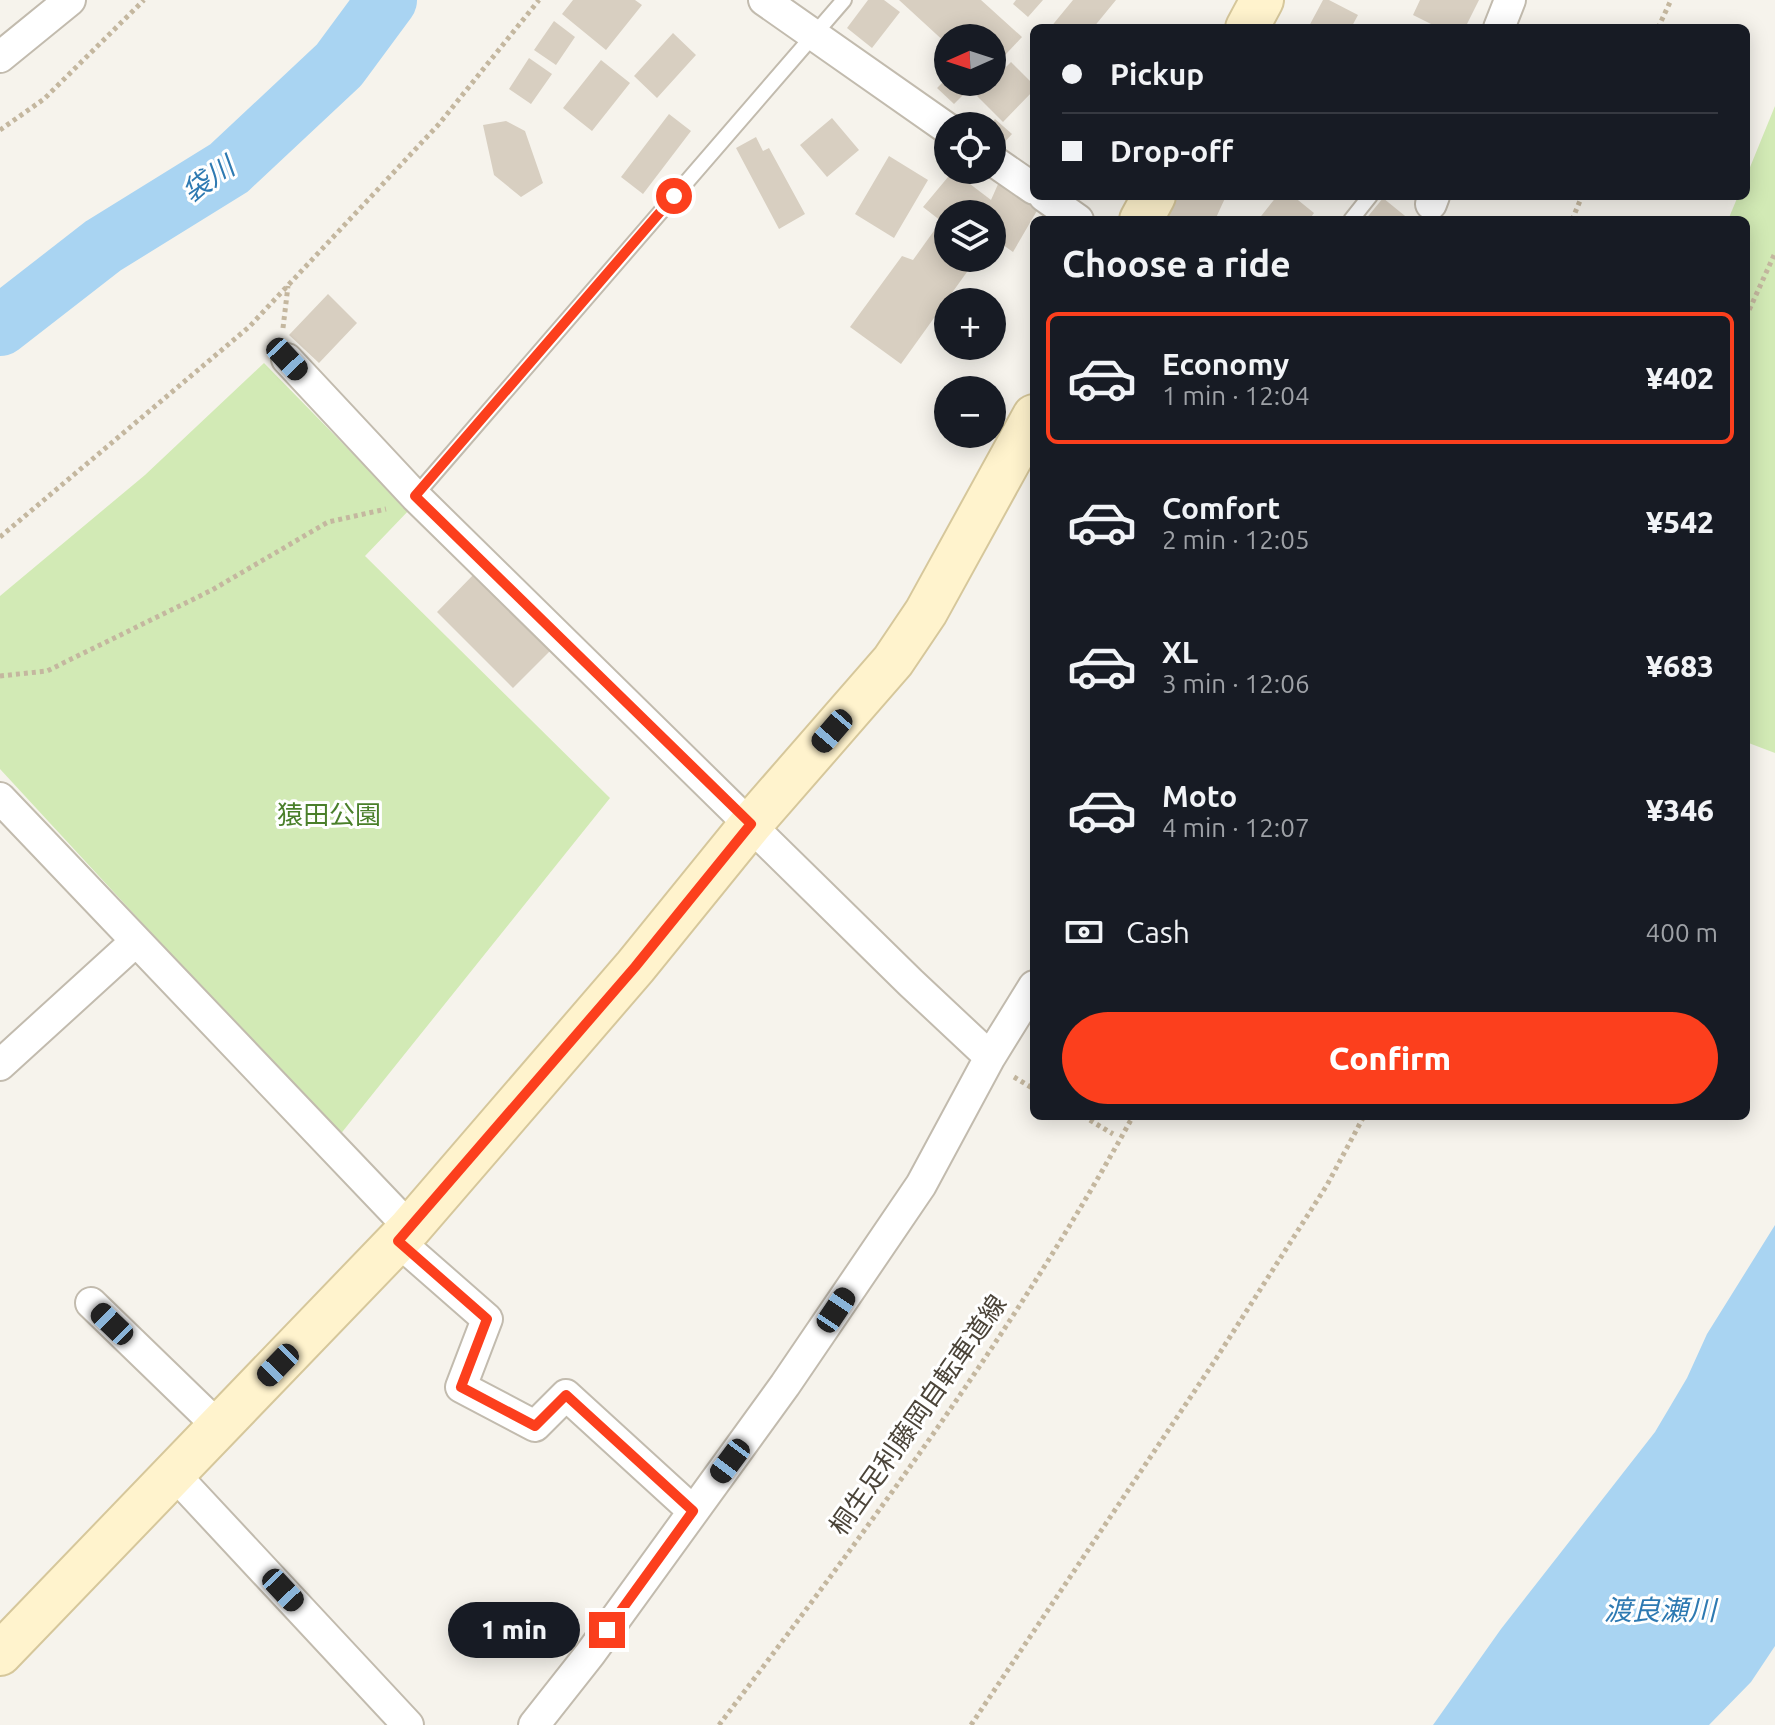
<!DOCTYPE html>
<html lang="en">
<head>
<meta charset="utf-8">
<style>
  body { margin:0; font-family:Ubuntu,"Noto Sans JP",sans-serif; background:#242831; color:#f1f3f6; height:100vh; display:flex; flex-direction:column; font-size:30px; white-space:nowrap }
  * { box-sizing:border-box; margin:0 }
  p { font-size:26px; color:#9ea1a6 }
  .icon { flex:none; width:44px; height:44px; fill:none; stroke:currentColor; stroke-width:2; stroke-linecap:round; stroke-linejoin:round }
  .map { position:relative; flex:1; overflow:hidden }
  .details { position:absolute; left:1030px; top:216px; width:720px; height:904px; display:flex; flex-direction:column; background:#171b24; border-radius:12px; box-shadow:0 4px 20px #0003 }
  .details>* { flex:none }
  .guide { position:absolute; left:1030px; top:24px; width:720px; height:176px; border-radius:12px; box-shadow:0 4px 20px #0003; display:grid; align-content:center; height:176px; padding:0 32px; background:#171b24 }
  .needle { width:52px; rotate:267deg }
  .tools { position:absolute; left:934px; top:24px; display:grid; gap:16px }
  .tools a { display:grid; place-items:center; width:72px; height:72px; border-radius:50%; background:#171b24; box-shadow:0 4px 20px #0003; font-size:40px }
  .end { position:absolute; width:36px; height:36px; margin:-18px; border:10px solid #fc3f1d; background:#fff; box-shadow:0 0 0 4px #fff }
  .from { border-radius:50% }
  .bubble { position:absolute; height:56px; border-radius:28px; background:#171b24; box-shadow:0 4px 20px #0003; font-size:26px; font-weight:800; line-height:56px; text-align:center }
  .car { position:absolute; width:24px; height:48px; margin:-24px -12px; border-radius:10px; box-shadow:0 0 6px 2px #0007; background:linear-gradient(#222 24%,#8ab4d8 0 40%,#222 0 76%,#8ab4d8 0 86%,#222 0) }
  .guide b { display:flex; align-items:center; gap:28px; height:76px; font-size:30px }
  .guide b+b { border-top:2px solid #363941 }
  .guide i { width:20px; height:20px; background:#f1f3f6 }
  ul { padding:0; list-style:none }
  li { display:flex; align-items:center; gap:24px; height:132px; margin:0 16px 12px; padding:0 16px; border:4px solid transparent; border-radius:12px }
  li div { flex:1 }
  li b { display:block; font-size:30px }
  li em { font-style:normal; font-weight:800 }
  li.selected { border-color:#fc3f1d }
  li>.icon { width:72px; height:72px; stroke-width:1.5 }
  h2 { padding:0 32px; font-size:36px; line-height:96px }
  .pay { display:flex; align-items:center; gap:20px; height:88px; padding:0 32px; font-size:30px }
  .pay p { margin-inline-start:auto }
  .button { display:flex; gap:16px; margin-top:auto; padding:16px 32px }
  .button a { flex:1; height:92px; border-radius:48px; background:#fc3f1d; color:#fff; font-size:32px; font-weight:800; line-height:92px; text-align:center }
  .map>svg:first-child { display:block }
  .green { fill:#d2eab5 }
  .water { fill:#a9d4f2 }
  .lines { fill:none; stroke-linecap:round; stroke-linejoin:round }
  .river { stroke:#a9d4f2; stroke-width:60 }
  .building { fill:#d8cfc1 }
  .lane-casing { stroke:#c2bbae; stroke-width:18 }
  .street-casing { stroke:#c2bbae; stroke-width:34 }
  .secondary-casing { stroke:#d6c79b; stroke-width:46 }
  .path { stroke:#c4b79f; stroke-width:5; stroke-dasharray:4 4; stroke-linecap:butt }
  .lane { stroke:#fff; stroke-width:14 }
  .street { stroke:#fff; stroke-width:30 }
  .secondary { stroke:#fff3cd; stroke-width:42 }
  .route { stroke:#fc3f1d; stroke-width:10 }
  .labels { text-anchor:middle; stroke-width:6; stroke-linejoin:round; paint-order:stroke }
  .park-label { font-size:26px; fill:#4a7f2a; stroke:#fff }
  .street-label { font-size:26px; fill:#4b4439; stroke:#fff }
  .water-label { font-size:28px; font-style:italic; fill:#2e7ab2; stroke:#fff }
</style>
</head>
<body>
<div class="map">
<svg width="1775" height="1725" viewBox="0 0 1775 1725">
  <rect width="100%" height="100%" fill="#f6f3ec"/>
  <!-- green -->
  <path class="green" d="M1775,106V753L1746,742V220H1728L1738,196H1746V177Z
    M264,363L403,505L411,508L365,556L610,798L339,1136L0,769V596L145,475Z"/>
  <!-- water -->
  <path class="water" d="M1775,1225V1646L1751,1682L1709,1725H1433L1501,1629L1655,1432L1687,1378L1707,1334Z"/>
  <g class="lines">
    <!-- river -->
    <path class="river" d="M0,326L103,246L229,168L339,65L387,0"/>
  </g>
  <!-- building -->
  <path class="building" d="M573,0H635L642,5L606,50L562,14Z
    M868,0H884L900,12L872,48L847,28Z
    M899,0H981L1022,37L992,69V38H948V45Z
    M1016,0H1043L1028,17L1013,4Z
    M1073,0H1116L1093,28H1050Z
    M1323,0H1329L1358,15L1351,28H1308Z
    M1420,0H1479L1465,28H1439L1413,15Z
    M554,21L575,37L556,65L534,50Z
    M673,33L696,55L657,98L634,76Z
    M529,58L552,74L531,104L509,89Z
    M601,60L630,83L592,131L563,108Z
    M1011,62L1034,85V90L1003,122L977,96Z
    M948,77V82H968L972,86L954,104L937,88Z
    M669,114L691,131L643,194L621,177Z
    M832,118L859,150L827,177L800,145Z
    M995,119L1012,134L1000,147L992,139V126H989Z
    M506,121L525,131L543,183L521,197L494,175L483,125Z
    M756,137L763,151L769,148L805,214L779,229L736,148Z
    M889,156L928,180L894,238L855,214Z
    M953,171L991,200L999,182L1038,209L1013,252L992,237V214H948V258H977L901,364L850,327L902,256L913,260L941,221L923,207Z
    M1178,196H1226L1215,220H1167Z
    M1277,196H1293L1314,213L1309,220H1258Z
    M1383,198L1410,220H1365Z
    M328,294L357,323L319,363L289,335Z
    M477,571L553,648L513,688L437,612Z"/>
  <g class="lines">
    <defs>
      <path id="lane" d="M1351,220L1370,196
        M415,496L844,0"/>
      <path id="street" d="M764,0L948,129
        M1499,28L1510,0
        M0,57L70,0
        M992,160L1034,189
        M1044,196L1078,220
        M1431,204L1434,196
        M287,359L415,496L911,983L990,1057
        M0,798L410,1228
        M0,1065L135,942
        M398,1241L487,1319L461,1387L535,1426L566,1395L693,1511
        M91,1303L219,1427
        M174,1474L408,1725
        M534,1725L590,1654L785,1385L921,1185L990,1057L1034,986"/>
      <path id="secondary" d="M1247,28L1262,0
        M1141,220L1154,196
        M0,1654L410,1228L635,967L751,824L893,661L926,612L1034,416"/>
    </defs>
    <!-- lane casing -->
    <use href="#lane" class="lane-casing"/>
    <!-- street casing -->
    <use href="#street" class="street-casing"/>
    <!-- secondary casing -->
    <use href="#secondary" class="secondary-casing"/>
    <!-- path -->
    <path class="path" d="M1658,28L1671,0
      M0,130L44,99L144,0
      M1572,220L1582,196
      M1746,317L1775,253
      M283,328L288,286
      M0,537L249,327L439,124L539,0
      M0,676L47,671L212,590L328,522L386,509
      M1014,1077L1034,1089
      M1083,1116L1113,1134
      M719,1725C865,1533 1017,1328 1133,1116
      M971,1725L1212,1365L1327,1185L1364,1116"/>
    <!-- lane -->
    <use href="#lane" class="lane"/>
    <!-- street -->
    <use href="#street" class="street"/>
    <!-- secondary -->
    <use href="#secondary" class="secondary"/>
  </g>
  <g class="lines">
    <!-- route -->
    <path class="route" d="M607,1630L693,1511L566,1395L535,1426L461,1387L487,1319L398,1241L635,967L751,824L415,496L674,196"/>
  </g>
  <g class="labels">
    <!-- park labels -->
    <g class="park-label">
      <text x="329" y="824">猿田公園</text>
    </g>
    <!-- street labels -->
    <g class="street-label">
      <text transform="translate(918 1415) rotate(-55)" y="9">桐生足利藤岡自転車道線</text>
    </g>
    <!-- water labels -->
    <g class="water-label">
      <text transform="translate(208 179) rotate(-34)" y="10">袋川</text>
      <text x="1660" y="1620">渡良瀬川</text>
    </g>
  </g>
</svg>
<div class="tools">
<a><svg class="needle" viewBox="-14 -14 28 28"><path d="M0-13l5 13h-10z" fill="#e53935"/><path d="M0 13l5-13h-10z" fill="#9ea1a6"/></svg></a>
<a><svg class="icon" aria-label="locate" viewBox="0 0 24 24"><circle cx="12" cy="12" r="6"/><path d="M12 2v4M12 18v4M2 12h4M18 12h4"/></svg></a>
<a><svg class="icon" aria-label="layers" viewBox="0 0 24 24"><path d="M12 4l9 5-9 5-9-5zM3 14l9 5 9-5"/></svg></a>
<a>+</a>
<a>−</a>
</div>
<i class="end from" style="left:674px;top:196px"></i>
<i class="end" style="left:607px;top:1630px"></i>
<div class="bubble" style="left:448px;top:1602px;width:132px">1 min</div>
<i class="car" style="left:287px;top:359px;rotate:137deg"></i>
<i class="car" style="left:832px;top:731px;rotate:221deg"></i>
<i class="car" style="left:836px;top:1310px;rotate:34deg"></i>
<i class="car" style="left:112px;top:1324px;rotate:314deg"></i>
<i class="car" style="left:278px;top:1365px;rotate:224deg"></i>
<i class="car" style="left:730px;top:1461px;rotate:217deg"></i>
<i class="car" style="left:283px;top:1590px;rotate:137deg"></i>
<div class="guide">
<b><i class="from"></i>Pickup</b>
<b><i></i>Drop-off</b>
</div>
<section class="details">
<h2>Choose a ride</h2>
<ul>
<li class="selected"><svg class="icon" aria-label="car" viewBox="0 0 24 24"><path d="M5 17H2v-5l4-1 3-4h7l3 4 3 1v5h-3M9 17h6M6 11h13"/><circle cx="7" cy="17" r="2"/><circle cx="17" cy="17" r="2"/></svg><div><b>Economy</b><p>1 min · 12:04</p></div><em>¥402</em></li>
<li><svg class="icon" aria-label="car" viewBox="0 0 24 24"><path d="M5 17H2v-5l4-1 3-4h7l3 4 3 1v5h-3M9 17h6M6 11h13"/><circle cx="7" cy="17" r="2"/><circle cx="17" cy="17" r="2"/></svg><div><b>Comfort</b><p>2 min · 12:05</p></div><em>¥542</em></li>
<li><svg class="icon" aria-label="car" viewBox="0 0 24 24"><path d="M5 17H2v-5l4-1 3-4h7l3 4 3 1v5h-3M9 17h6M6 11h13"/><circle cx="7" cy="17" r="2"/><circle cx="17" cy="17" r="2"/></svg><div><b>XL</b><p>3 min · 12:06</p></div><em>¥683</em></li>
<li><svg class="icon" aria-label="car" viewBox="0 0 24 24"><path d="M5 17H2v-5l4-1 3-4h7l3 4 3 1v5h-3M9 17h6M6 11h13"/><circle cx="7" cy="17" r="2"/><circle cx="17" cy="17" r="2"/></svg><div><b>Moto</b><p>4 min · 12:07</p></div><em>¥346</em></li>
</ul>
<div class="pay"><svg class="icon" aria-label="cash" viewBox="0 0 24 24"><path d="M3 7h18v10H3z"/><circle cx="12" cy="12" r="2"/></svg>Cash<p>400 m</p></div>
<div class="button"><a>Confirm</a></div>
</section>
</div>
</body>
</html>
